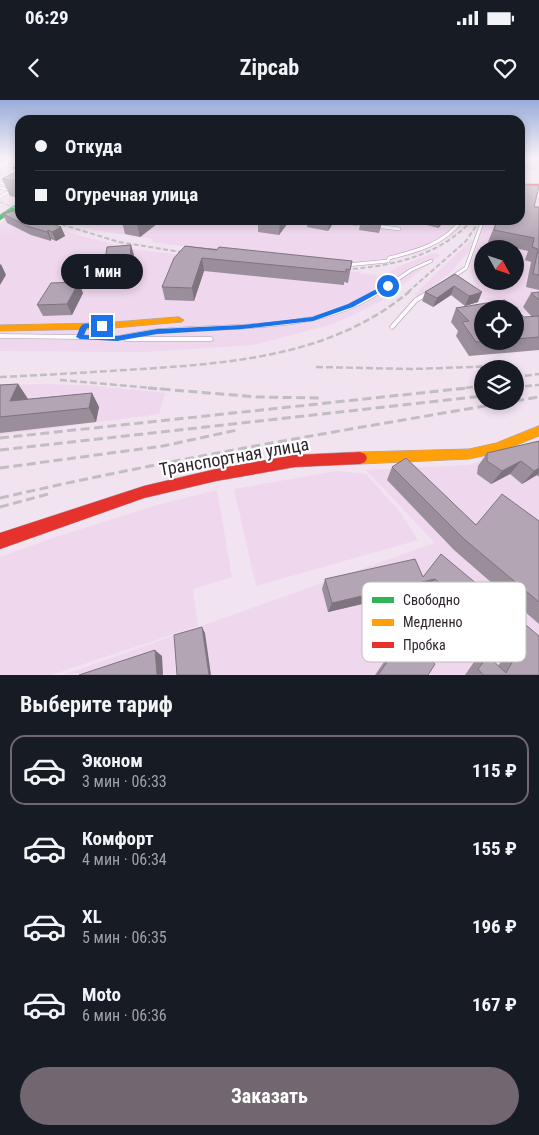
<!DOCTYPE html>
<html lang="ru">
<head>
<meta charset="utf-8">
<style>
  body { margin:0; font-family:"Roboto Condensed",sans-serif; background:#242831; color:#f1f3f6; height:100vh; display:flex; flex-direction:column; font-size:19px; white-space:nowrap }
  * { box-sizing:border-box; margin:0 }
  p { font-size:16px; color:#9ea1a6 }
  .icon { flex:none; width:28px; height:28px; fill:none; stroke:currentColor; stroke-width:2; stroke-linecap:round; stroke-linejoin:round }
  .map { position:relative; height:575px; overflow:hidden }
  .details { display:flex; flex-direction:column; background:#171b24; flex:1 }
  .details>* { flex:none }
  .banner { position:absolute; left:15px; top:15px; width:510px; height:110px; border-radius:15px; box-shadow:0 2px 8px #0003; display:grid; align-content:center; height:110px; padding:0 20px; background:#171b24 }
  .needle { width:32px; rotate:130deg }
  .tools { position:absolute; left:474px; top:140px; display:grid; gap:10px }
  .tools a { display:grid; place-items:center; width:50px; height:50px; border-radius:50%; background:#171b24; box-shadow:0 2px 8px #0003; font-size:25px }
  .end { position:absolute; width:22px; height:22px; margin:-11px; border:6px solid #1a73e8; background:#fff; box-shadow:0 0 0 2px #fff }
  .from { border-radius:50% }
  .bubble { position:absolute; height:35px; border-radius:18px; background:#171b24; box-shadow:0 2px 8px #0003; font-size:16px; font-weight:700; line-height:35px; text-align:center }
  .banner b { display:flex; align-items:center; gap:18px; height:48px; font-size:19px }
  .banner b+b { border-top:1px solid #363941 }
  .banner i { width:12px; height:12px; background:#f1f3f6 }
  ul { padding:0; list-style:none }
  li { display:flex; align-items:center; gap:15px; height:70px; margin:0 10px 8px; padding:0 10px; border:2px solid transparent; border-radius:15px }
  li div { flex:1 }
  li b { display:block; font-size:19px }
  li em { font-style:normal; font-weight:700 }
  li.selected { border-color:#726771 }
  li>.icon { width:45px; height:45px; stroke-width:1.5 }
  h2 { padding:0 20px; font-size:22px; line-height:60px }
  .action { display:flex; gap:10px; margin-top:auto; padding:10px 20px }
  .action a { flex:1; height:58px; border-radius:30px; background:#726771; color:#fff; font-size:20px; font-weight:700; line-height:58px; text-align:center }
  .status { display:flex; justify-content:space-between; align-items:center; height:35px; padding:0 25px; background:#171b24; direction:ltr }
  .status svg { height:14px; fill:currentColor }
  header { display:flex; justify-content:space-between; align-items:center; height:65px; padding:0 20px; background:#171b24; font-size:22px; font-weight:700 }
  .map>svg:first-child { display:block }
  .built { fill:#efd7ee; fill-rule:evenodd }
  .forest { fill:#e0c0de }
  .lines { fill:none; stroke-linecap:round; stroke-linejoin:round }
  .lane-far2-casing { stroke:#aca2ac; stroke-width:3 }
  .lane-far1-casing { stroke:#aca2ac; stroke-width:4 }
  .lane-casing { stroke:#aca2ac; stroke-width:5 }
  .street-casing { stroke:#aca2ac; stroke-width:1 }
  .fast-casing { stroke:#aca2ac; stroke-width:1 }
  .slow-casing { stroke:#aca2ac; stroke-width:1 }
  .jam-casing { stroke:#aca2ac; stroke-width:1 }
  .path { stroke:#dddadd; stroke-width:1; stroke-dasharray:0.5 2; stroke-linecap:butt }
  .lane-far2 { stroke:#fdfbfd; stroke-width:2.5 }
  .lane-far1 { stroke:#fdfbfd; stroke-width:3 }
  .lane { stroke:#fdfbfd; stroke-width:4 }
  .street { fill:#fdfbfd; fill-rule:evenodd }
  .fast { fill:#30b455; fill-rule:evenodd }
  .slow { fill:#ff9f0a; fill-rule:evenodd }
  .jam { fill:#e5322d; fill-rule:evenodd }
  .rail-far3 { stroke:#c1bec1; stroke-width:1; stroke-dasharray:4 2; stroke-linecap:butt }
  .rail-far2 { stroke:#c1bec1; stroke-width:2; stroke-dasharray:5 2.5; stroke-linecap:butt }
  .rail-far1 { stroke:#c1bec1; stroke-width:2.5; stroke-dasharray:7 3; stroke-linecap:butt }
  .rail { stroke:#c1bec1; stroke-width:3; stroke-dasharray:9 4.5; stroke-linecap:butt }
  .wall { fill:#9b8e9b }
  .shaded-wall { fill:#7e747e }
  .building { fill:#b4a5b4; stroke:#7e747e }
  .route { fill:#1a73e8 }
  .labels { text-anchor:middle; stroke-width:4.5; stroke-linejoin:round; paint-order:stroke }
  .near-street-label { font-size:18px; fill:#2e242d; stroke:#fff }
  .key { fill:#fff; stroke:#c0bdc0; stroke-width:1 }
  .key-label { font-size:14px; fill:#2e242d }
</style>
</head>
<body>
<div class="status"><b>06:29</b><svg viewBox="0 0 49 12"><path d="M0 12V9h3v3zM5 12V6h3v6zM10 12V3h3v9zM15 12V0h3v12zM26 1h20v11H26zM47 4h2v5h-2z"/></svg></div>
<header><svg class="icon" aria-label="back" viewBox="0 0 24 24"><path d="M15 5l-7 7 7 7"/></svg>Zipcab<svg class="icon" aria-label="heart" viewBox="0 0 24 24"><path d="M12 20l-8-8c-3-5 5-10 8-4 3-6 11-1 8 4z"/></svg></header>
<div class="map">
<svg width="539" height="575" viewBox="0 0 539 575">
  <rect width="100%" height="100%" fill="#f1e3f0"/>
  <!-- built -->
  <path class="built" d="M520,94L539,96V216H534L480,198L470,167L485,120H520ZM482,149H515V181H482Z
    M5,118L35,120L71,133L132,149L291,168L358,172L361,174L385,175L397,167L434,153L440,155L383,200L349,217L326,226L253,245L142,252L0,251V231L101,229L179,223L0,225V126Z
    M59,120H466L453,135L420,153L371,165L338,167L152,142L153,139L94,130Z
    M471,140L473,141L469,151L450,173L418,197L414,195Z
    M50,284L96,286L165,293L159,314L0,335V285Z
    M526,346L539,355V575H63L435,443L366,370L469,365Z
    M337,371L366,374L399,411L418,440L256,486L234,389Z
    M217,390L232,477L193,489L198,526L51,575H0V457L56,437L157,405Z"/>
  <!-- forest -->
  <path class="forest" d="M520,58H539V66L537,67L539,70H520Z"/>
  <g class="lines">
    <defs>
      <path id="lane-far2" d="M0,67L17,58H13
        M17,68L10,72L20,73
        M0,83L20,87
        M0,88L12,90L0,97"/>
      <path id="lane-far1" d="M349,120L352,123L366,125
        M376,126L399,129
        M347,165L388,161L389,158C417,151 444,144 462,120
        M451,178L466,168L483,120
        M379,192L411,170L431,161"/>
      <path id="lane" d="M392,227L416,200L428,193
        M0,236L80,237L85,226
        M80,237L118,238
        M117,238C131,236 145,232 158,231C232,224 316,234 380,191
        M126,239H211"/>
      <path id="street" d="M0,64L20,66V68L0,66Z"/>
      <path id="fast" d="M20,102V107L0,120V115Z"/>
      <path id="slow" d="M179,217L184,220L182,222L102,229L0,231V225L102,223Z
        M539,326V336L497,353L469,359L360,364L355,362L353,358L355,354L360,352L469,349L496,343Z"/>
      <path id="jam" d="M520,84H539V88H520Z
        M360,352L365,354L367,358L365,362L360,364L295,367L216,381L144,398L0,449V433L144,386L216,369L295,355Z"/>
    </defs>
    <!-- lane-far2 casing -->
    <use href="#lane-far2" class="lane-far2-casing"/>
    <!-- lane-far1 casing -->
    <use href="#lane-far1" class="lane-far1-casing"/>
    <!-- lane casing -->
    <use href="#lane" class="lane-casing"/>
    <!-- street casing -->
    <use href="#street" class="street-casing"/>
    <!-- fast casing -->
    <use href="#fast" class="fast-casing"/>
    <!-- slow casing -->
    <use href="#slow" class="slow-casing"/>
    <!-- jam casing -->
    <use href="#jam" class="jam-casing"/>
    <!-- path -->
    <path class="path" d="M524,76L539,78"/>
    <!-- lane-far2 -->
    <use href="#lane-far2" class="lane-far2"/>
    <!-- lane-far1 -->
    <use href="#lane-far1" class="lane-far1"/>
    <!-- lane -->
    <use href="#lane" class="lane"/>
    <!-- street -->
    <use href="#street" class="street"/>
    <!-- fast -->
    <use href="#fast" class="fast"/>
    <!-- slow -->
    <use href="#slow" class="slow"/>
    <!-- jam -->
    <use href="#jam" class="jam"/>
    <!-- rail-far3 -->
    <path class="rail-far3" d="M0,102L20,110"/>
    <!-- rail-far2 -->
    <path class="rail-far2" d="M47,120L119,142L193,154
      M338,170C387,167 438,158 472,120
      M408,192L466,141L480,120"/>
    <!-- rail-far1 -->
    <path class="rail-far1" d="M316,267L412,269L500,266
      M0,277C47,275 94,272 141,269C236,263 334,255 410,191
      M515,277L539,274
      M60,280L163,289
      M515,287L539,285
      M456,289L482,286"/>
    <!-- rail -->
    <path class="rail" d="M148,288L258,297L319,298
      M515,301L539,297
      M0,338L467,288
      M0,350L482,296
      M0,368L163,346L237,330
      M0,398C170,359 343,330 515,301
      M0,407L52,393"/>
  </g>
  <!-- wall -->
  <path class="wall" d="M20,64V98L10,96L2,79L15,72L13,67Z
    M534,107H539V190L526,187L531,162L525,160L528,151L488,142L497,120Z
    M3,114L61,127L65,136L56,141L51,139V141L31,135L7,123Z
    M162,120L140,137L125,134L122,122Z
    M236,120H290L279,135L258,132V124Z
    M308,120H335L328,131L307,127Z
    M361,120H385L384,124L382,123L379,133L359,130Z
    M408,120H446L438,128Z
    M185,146L352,161L348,183L344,182V185L204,171L194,201L165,200L162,187Z
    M455,174L478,202L465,206L451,195L433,207L422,201L425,192Z
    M539,192V250L469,256L456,236L458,231L451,222L456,208L505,200L482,241H515V209L524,217H532L523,207L531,193Z
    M83,193L72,215L43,216L37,205Z
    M18,284L28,299L92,293L99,307L96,322L0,333V285Z
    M539,341V377L537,375L522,384L510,374L491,384L477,374L478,366L487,353Z
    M392,367L475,425L539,421V524L454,450L387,380Z
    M441,454L539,575H465L474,562L488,556L498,566L503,559L426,489L328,512L322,489L325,479L423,477Z
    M403,508L428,557V575H375L393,549L380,536Z"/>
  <!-- shaded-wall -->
  <path class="shaded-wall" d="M0,58H8L9,59L0,62Z
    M143,120H162L140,137L137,124Z
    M280,120H290L279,135L280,121Z
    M330,120H335L328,131Z
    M440,120H446L438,128Z
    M61,127L65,136L56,141L52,132Z
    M48,130L51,139V141L47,132Z
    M131,145L134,155L133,175L108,178L104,167Z
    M202,158L204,171L194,201L192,188Z
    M1,164L6,175L0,185V165Z
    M79,182L83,193L72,215L67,204Z
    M454,186L451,195L433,207L437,198Z
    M482,192L478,202L465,206L469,196Z
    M18,284L28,299L21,316L10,301Z
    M92,293L99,307L96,322L89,308Z
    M521,361L510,374L491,384L502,371Z
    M539,368V373L537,375L522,384L534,371Z
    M435,479L426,489L328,512L332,503Z
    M202,527L205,533L211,575H209Z
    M155,550L162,556L163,575H157Z"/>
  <!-- building -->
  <path class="building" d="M20,64V68L13,67Z
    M20,70V81L2,79Z
    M520,84L539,86L534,107H539V175L533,174L538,149L532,147L534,138L494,130L497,120H520Z
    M13,111L20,114V120H33L36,122L41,120L61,127L52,132L48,130L47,132L27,126L3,114Z
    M124,120H143L137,124L122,122Z
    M361,120H382L381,123Z
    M131,145L130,165L104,167L107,147Z
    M185,146L217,150L219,147L352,161L350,170L346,169V172L202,158L192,188L162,187L174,158Z
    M455,174L482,192L469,196L454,186L437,198L425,192Z
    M79,182L67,204L37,205L51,183Z
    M539,192V200L531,193Z
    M505,200L515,209H482V241H483L476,242L462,222L469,221L456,208Z
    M515,209L524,217L539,216V237L515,239Z
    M18,284L10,301L92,293L89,308L0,317V285Z
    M539,341V368L534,371L521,361L502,371L487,361V353Z
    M406,358L476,425L502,394L539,421V502L464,439L392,367Z
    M441,454L539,536V575H483L478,569L488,556L506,573L518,552L435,479L332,503L325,479L415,459L423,477Z
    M403,508L438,542L428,557L435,564L428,575H378L401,542L387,528Z
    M202,527L209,575H177L174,535Z
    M155,550L157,575H79Z"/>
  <!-- sky -->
  <linearGradient id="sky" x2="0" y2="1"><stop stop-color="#99acd9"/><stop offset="0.42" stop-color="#f9f2f8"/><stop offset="1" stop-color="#f9f2f8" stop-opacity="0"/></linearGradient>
  <rect width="539" height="139" fill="url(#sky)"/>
  <!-- route -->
  <path class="route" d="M386,184L391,186L353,207L313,221L242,229L157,234L117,241L80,239L76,237C78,234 79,228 82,225C86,222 101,224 105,226L102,228H87L84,235L117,236L157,229L242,225L312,217L348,204Z"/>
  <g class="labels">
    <!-- near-street labels -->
    <g class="near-street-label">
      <text transform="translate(234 357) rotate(-10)" y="6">Транспортная улица</text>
    </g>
  </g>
  <!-- legend -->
  <rect x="362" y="482" width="164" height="80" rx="8" class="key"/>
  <rect x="372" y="497" width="22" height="6" fill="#30b455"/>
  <rect x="372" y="519" width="22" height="7" fill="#ff9f0a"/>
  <rect x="372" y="542" width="22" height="6" fill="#e5322d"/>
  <g class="key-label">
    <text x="403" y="505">Свободно</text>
    <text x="403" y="527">Медленно</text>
    <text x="403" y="550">Пробка</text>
  </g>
</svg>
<div class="tools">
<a><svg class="needle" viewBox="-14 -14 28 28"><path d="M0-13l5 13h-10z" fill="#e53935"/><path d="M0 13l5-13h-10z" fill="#9ea1a6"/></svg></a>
<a><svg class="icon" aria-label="locate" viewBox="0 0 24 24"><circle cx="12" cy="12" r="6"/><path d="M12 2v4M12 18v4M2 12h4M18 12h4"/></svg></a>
<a><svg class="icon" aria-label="layers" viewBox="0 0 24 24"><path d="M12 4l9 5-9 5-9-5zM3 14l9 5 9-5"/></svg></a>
</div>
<i class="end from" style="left:388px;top:186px"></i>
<i class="end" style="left:102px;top:226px"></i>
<div class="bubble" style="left:61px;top:154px;width:82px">1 мин</div>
<div class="banner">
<b><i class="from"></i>Откуда</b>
<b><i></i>Огуречная улица</b>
</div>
</div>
<section class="details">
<h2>Выберите тариф</h2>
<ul>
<li class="selected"><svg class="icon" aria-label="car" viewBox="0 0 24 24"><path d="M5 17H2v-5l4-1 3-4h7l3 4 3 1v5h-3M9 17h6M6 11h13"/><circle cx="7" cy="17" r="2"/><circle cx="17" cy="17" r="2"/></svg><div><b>Эконом</b><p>3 мин · 06:33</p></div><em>115 ₽</em></li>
<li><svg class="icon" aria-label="car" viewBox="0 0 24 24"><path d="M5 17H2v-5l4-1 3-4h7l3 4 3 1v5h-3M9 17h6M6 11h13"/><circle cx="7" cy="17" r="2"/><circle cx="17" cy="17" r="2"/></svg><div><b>Комфорт</b><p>4 мин · 06:34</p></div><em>155 ₽</em></li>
<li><svg class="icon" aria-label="car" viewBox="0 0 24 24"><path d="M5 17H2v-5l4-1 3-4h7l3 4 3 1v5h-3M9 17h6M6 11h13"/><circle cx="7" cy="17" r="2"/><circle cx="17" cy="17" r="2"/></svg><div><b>XL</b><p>5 мин · 06:35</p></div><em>196 ₽</em></li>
<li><svg class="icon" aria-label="car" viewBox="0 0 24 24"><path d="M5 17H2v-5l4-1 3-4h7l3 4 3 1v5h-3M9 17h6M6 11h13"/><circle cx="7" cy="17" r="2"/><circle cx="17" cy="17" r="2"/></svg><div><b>Moto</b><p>6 мин · 06:36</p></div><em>167 ₽</em></li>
</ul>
<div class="action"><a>Заказать</a></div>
</section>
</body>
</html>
